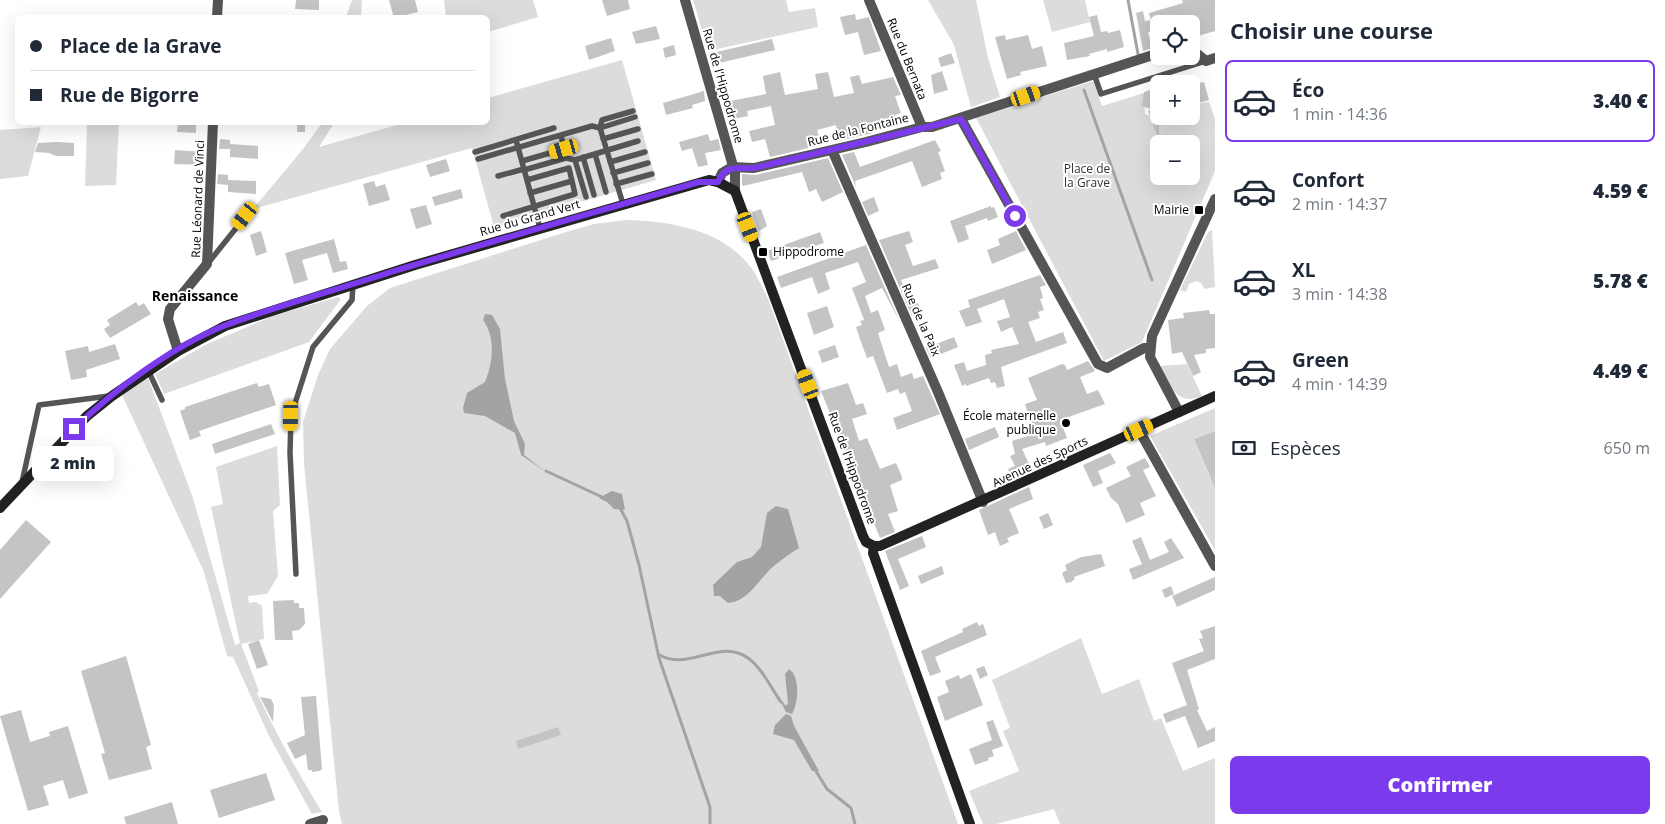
<!DOCTYPE html>
<html lang="fr">
<head>
<meta charset="utf-8">
<style>
  body { margin:0; font-family:"Open Sans",sans-serif; background:#f6f6f7; color:#1f2937; height:100vh; display:flex; flex-direction:column; font-size:19px; white-space:nowrap }
  * { box-sizing:border-box; margin:0 }
  p { font-size:16px; color:#747a83 }
  .icon { flex:none; width:28px; height:28px; fill:none; stroke:currentColor; stroke-width:2; stroke-linecap:round; stroke-linejoin:round }
  .map { position:relative; flex:1; overflow:hidden }
  .drawer { display:flex; flex-direction:column; background:#fff; width:450px }
  .drawer>* { flex:none }
  .hud { position:absolute; left:15px; top:15px; width:475px; height:110px; border-radius:8px; box-shadow:0 5px 20px #0002; display:grid; align-content:center; height:110px; padding:0 15px; background:#fff }
  .controls { position:absolute; left:1150px; top:15px; display:grid; gap:10px }
  .controls a { display:grid; place-items:center; width:50px; height:50px; border-radius:8px; background:#fff; box-shadow:0 5px 20px #0002; font-size:25px }
  .end { position:absolute; width:22px; height:22px; margin:-11px; border:6px solid #7c3aed; background:#fff; box-shadow:0 0 0 2px #fff }
  .from { border-radius:50% }
  .bubble { position:absolute; height:35px; border-radius:8px; background:#fff; box-shadow:0 5px 20px #0002; font-size:16px; font-weight:800; line-height:35px; text-align:center }
  .car { position:absolute; width:15px; height:30px; margin:-15px -8px; border-radius:6px; box-shadow:0 0 4px 1px #0007; background:linear-gradient(#f5c518 24%,#345 0 40%,#f5c518 0 76%,#345 0 86%,#f5c518 0) }
  .hud b { display:flex; align-items:center; gap:18px; height:48px; font-size:19px }
  .hud b+b { border-top:1px solid #e0e1e3 }
  .hud i { width:12px; height:12px; background:#1f2937 }
  ul { padding:0; list-style:none }
  li { display:flex; align-items:center; gap:15px; height:82px; margin:0 10px 8px; padding:0 5px; border:2px solid transparent; border-radius:8px }
  li div { flex:1 }
  li b { display:block; font-size:19px }
  li em { font-style:normal; font-weight:800 }
  li.selected { border-color:#7c3aed }
  li>.icon { width:45px; height:45px; stroke-width:1.5 }
  h2 { padding:0 15px; font-size:22px; line-height:60px }
  .pay { display:flex; align-items:center; gap:12px; height:55px; padding:0 15px; font-size:19px }
  .pay p { margin-inline-start:auto }
  .primary-button { display:flex; gap:10px; margin-top:auto; padding:10px 15px }
  .primary-button a { flex:1; height:58px; border-radius:8px; background:#7c3aed; color:#fff; font-size:20px; font-weight:800; line-height:58px; text-align:center }
  main { display:flex; flex:1; min-height:0 }
  .map>svg:first-child { display:block }
  .green { fill:#dcdcdc; fill-rule:evenodd }
  .water { fill:#a3a3a3 }
  .lines { fill:none; stroke-linecap:round; stroke-linejoin:round }
  .stream { stroke:#a3a3a3; stroke-width:3 }
  .building { fill:#c4c4c4 }
  .lane { stroke:#555; stroke-width:5.5 }
  .street { stroke:#555; stroke-width:10 }
  .secondary { stroke:#222; stroke-width:10 }
  .route { stroke:#7c3aed; stroke-width:6 }
  .poi-dot { fill:#000; stroke:#fff; stroke-width:2 }
  .labels { text-anchor:middle; stroke-width:4; stroke-linejoin:round; paint-order:stroke }
  .street-label { font-size:12px; fill:#000; stroke:#fff }
  .park-label { font-size:12px; fill:#333; stroke:#fff }
  .poi-label { font-size:12px; fill:#000; stroke:#fff; text-anchor:end }
  .neighbourhood-label { font-size:14px; font-weight:bold; fill:#000; stroke:#fff }
</style>
</head>
<body>
<main>
<div class="map">
<svg width="1215" height="824" viewBox="0 0 1215 824">
  <rect width="100%" height="100%" fill="#fff"/>
  <!-- green -->
  <path class="green" d="M352,0H362L361,17H346Z
    M444,0H533L538,17L488,32V18L446,17Z
    M693,0H786L789,12L815,8L818,27L708,51Z
    M928,0H976L988,58L1000,97L971,107L954,45Z
    M1043,0H1085L1090,22L1052,32Z
    M622,60L656,180L494,227L472,148L253,209L303,149L322,123H334L319,147L404,123L488,122V98Z
    M1093,81L1102,106L1144,93L1145,114L1150,116L1152,124L1173,120L1174,117L1172,116H1191V105L1209,102L1215,119V171L1142,342L1104,361L976,118ZM1159,144H1191V176H1159Z
    M87,123H119L116,185L85,186Z
    M41,127L28,176L0,179V130Z
    M627,220C668,221 720,229 748,264C757,274 763,289 769,301L958,824H342L339,811L304,464L303,422L318,375L330,349L367,306L390,288L566,232L594,224Z
    M1212,230L1215,287L1204,289L1202,284L1197,281L1189,284L1186,292L1180,290L1208,232Z
    M338,297L341,299L309,342L164,394L155,374L207,344L273,316Z
    M1187,364L1202,396C1177,407 1170,385 1160,366Z
    M148,378L193,498L235,645L240,643L211,507L223,504L216,467L277,446L280,505L273,511L278,576L267,594L248,596L249,603L256,602L262,606L264,639L241,644L259,691L257,693C276,734 298,773 322,812L312,814L269,736L233,657L227,656L204,572L122,395Z
    M1215,408V431L1194,439L1210,477L1215,475V550L1150,436Z
    M1081,638L1102,694L1139,679L1154,721L1161,718L1183,771L1215,758V824H1060L1054,809L996,824H983L969,791L1019,771L1003,731L1010,728L992,680Z"/>
  <!-- water -->
  <path class="water" d="M485,314L492,315L500,329L505,379L514,421L525,444L524,455L546,472L521,455L515,433L485,416L464,413L463,408L467,393L485,382C493,362 496,338 483,320Z
    M612,491L622,494L625,510L614,509L607,502L599,498Z
    M776,506L788,509L799,548C788,555 773,565 765,575C755,586 745,602 728,603L720,596H714L713,585L737,562L752,557L761,547L767,513Z
    M789,669C801,677 798,704 792,714L786,712L781,702L782,701L786,706L788,703L785,674Z
    M786,714L791,716L794,726L819,771H812L794,740L773,734L775,725Z"/>
  <g class="lines">
    <!-- stream -->
    <path class="stream" d="M1128,0L1138,54
      M1084,90L1152,280
      M546,471L602,497
      M620,508L627,521L639,565L659,658L710,807V824
      M658,654C687,673 720,637 748,658C762,668 771,688 781,702
      M814,768L827,789L851,808L855,824"/>
  </g>
  <!-- building -->
  <path class="building" d="M296,0H319V10L295,9Z
    M389,0H415L418,12L394,18Z
    M602,0H628L630,9L607,16Z
    M1182,0H1215V31L1191,38V24L1188,21L1178,24H1159V29L1148,32L1152,48L1143,51L1136,13L1143,11L1145,21L1151,20L1149,13L1183,3Z
    M855,14L856,20L869,17L881,51L864,55L858,32L845,35L840,17Z
    M1097,15L1101,32L1107,31L1108,33L1120,30L1124,47L1107,52V49L1089,54L1090,56L1067,60L1064,43L1094,36L1089,17Z
    M656,26L660,39L636,44L632,32Z
    M1005,35L1006,40L1028,35L1032,49L1042,46L1047,66L1020,72L1021,75L1007,79L995,37Z
    M611,38L615,51L589,60L585,46Z
    M772,39L775,50L711,65L708,54Z
    M674,45L676,55L665,58L663,48Z
    M951,53L955,63L941,67L938,58Z
    M942,71L948,90L934,94L931,75Z
    M780,72L785,95L818,89L815,74L828,72L834,97L854,93L850,77L859,75L862,84L893,77L901,95L895,96L901,113L895,115L896,120L871,128L873,133L838,141L836,125L817,130L821,145L770,157L765,139L752,142L749,131L775,125L771,106L747,111L748,116L734,119L730,101L766,94L763,76Z
    M1204,82L1209,100L1191,105V84Z
    M1159,87V138H1158L1148,111L1151,109L1142,106L1144,92Z
    M704,91L705,101L692,105L693,108L666,115L663,103Z
    M178,122H196V133L177,132Z
    M297,122H305V132H297Z
    M708,134L710,141L718,139L721,150L705,153L708,165L698,167L692,148L682,151L679,142Z
    M220,139L230,140V144L258,146V159L230,157V149H219Z
    M935,140L941,151L938,152L945,171L940,173L942,179L922,187L912,161L855,181L856,187L842,155L854,152L860,167Z
    M57,142L74,143V156H56L49,153L35,152L38,143Z
    M175,150L205,152L204,165L174,164Z
    M828,158L843,192L822,202L816,189L809,192L802,172L743,186L742,184V174L756,175Z
    M446,159L450,171L430,177L426,165Z
    M218,174L228,175V180L256,181V194L228,192V185L217,184Z
    M374,181L376,187L385,184L390,200L369,206L363,184Z
    M461,189L463,198L435,206L432,197Z
    M874,197L879,211L868,216L862,202Z
    M426,205L432,224L416,229L410,209Z
    M991,206V208L994,207L998,217L988,221L987,218L965,226L969,239L958,243L950,221Z
    M761,209L767,226L759,231L752,212Z
    M261,231L267,252L256,256L250,235Z
    M909,231L913,242L905,245L913,266L935,259L939,268L901,280L913,305L918,303L922,312L912,316L879,240Z
    M1016,231L1026,250L992,264L987,250L1000,245L998,239Z
    M820,232L824,243L771,261L767,251Z
    M334,239L340,262L346,261L348,269L333,273L327,253L302,260L308,280L294,284L285,253Z
    M866,245L900,322L882,288L865,296L871,313L878,310L885,330L878,333L889,367L897,364L901,377L912,373L914,379L923,376L940,414L897,430L893,418L912,411L905,392L900,394L898,389L887,393L873,356L867,358L861,342L856,327L862,325L860,321L864,320L852,288L866,282L858,262L825,273L830,289L818,294L812,277L781,288L777,277Z
    M1040,275L1046,285L1040,287L1043,298L1040,299L1044,310L1038,312L1040,318L1028,322L1036,342L1063,332L1067,343L1001,367L1005,386L997,388L995,382L991,383L989,378L966,386V384L962,386L954,365L964,362L967,371L986,365L985,355L992,353L991,350L1019,344L1012,327L1001,332L997,321L1010,317L1004,299L977,309L982,322L966,327L959,311L970,307L968,300Z
    M136,302L139,306L144,303L151,314L110,338L104,329L110,325L107,320Z
    M827,306L834,327L814,335L807,313Z
    M1209,310L1210,314H1215V348L1206,349V353L1194,355L1201,372L1193,376L1182,352L1172,354L1168,320L1184,318L1183,313Z
    M954,337L958,347L931,358L926,348Z
    M115,344L120,359L86,370L87,377L71,380L65,351L88,346L89,352Z
    M835,345L839,357L822,363L818,351Z
    M1088,361L1095,371L1080,377L1087,394L1098,390L1105,404L1060,420L1067,438L1046,446L1045,442L1022,449L1032,470L1013,479L1008,469L1015,466L1010,456L1015,454L1012,441L1034,434L1025,404L1037,400L1028,378L1062,364L1065,365L1067,370Z
    M257,383L259,387L269,384L276,405L199,431L201,436L190,440L180,411L185,409V407Z
    M848,383L856,405L863,403L867,414L852,419L859,441L867,438L880,469L896,463L902,477V480L890,485L898,511L888,514L895,532L880,538L821,391Z
    M271,424L275,434L215,454L212,444Z
    M995,427L999,437L969,450L965,439Z
    M1215,431V488L1194,439Z
    M1110,453L1116,463L1098,471L1103,483L1093,487L1083,465Z
    M1145,458L1150,467L1143,470L1156,496L1140,503L1145,515L1126,523L1118,504L1111,498L1106,488L1131,476L1126,467Z
    M1029,487L1033,499L1009,509L1019,533L1007,538L1009,542L1000,546L995,532L988,535L979,510Z
    M1048,513L1053,525L1044,529L1039,517Z
    M26,520L51,542L0,599V550Z
    M922,536L926,547L898,559L909,586L900,590L885,551Z
    M1141,537L1150,560L1169,552L1164,542L1171,538L1184,558L1133,580L1129,569L1142,564L1132,541Z
    M1101,554L1105,566L1074,577L1075,579L1071,582L1066,583L1062,573L1067,570L1065,565L1081,557Z
    M942,566L944,574L921,584L918,576Z
    M1215,577V590L1177,607L1172,596Z
    M1171,586L1174,594L1165,598L1162,590Z
    M294,600V603H299V608H304L305,624L299,630L292,631L293,640H275L273,601Z
    M977,622L979,626L983,624L987,635L935,657L941,672L930,676L921,651L963,632L962,629Z
    M1215,626V659L1187,670L1199,709L1197,710L1207,731L1215,727V741L1198,748L1185,716L1166,723L1163,714L1187,705L1172,663L1204,651L1199,639L1203,638L1200,631Z
    M259,640L268,665L257,669L248,644Z
    M126,656L151,745L146,747L152,769L109,780L101,754L105,753L81,671Z
    M984,666L988,675L980,679L976,669Z
    M971,674L983,705L945,721L937,697L949,692L945,681L959,675L960,679Z
    M316,696L322,769L320,771L312,772V770H308L306,754L295,759L287,743L305,735L301,697Z
    M260,697L271,699L274,705L273,722Z
    M21,710L30,742L50,736L49,732L68,726L88,793L69,799L63,780L43,786L49,805L28,811L0,716Z
    M993,720L1003,746L992,750L994,756L988,758L989,760L975,765L969,749L992,740L986,722Z
    M558,727L561,735L518,749L516,741Z
    M266,773L275,800L219,818L210,790Z
    M172,802L178,824H126L124,817Z"/>
  <g class="lines">
    <!-- lane -->
    <path class="lane" d="M1094,74L1101,94L1206,61
      M600,128L602,120L633,111
      M600,128L635,117
      M603,139L638,129
      M516,140L540,228
      M475,152L554,128
      M595,154L606,192
      M583,157L594,195
      M478,159L592,126L600,128L623,204
      M575,160L586,197
      M522,161L564,149L561,135
      M610,162L645,152
      M524,170L566,158L575,160L638,141
      M613,173L648,163
      M498,176L524,169
      M616,184L652,174
      M530,193L572,181
      M503,216L575,194L569,168L527,180
      M209,262L245,217
      M148,370L162,400
      M22,482L39,405L109,396
      M296,574L290,453L291,416L313,347L352,300L353,284"/>
    <!-- street -->
    <path class="street" d="M685,0L735,173V191
      M869,0L922,127
      M217,18L218,0
      M1191,49L1206,61L1215,58
      M961,119L1098,364L1107,368L1144,348H1150
      M832,150L938,392L983,502
      M732,167L754,168L866,142L922,127H932L1159,53
      M718,182L722,173L732,167
      M178,351L168,319L170,309L207,264L213,122
      M1179,412L1150,357L1152,336L1215,199
      M1139,430L1215,566
      M310,824L323,820"/>
    <!-- secondary -->
    <path class="secondary" d="M0,508L87,416L112,396L178,351L225,326L415,265L709,180L718,182L735,191L863,536L866,542L874,546
      M874,546H880L1215,396
      M874,546L873,553L970,824"/>
  </g>
  <g class="lines">
    <!-- route -->
    <path class="route" d="M74,429C113,390 173,346 226,325C280,305 336,290 391,272C493,241 596,212 699,182H718C726,164 737,169 754,168L961,119L1015,216"/>
  </g>
  <!-- markers -->
  <g class="poi-dot">
    <rect x="1194" y="205" width="10" height="10" rx="2.5"/>
    <rect x="758" y="247" width="10" height="10" rx="2.5"/>
    <circle cx="1066" cy="423" r="5"/>
  </g>
  <g class="labels">
    <!-- street labels -->
    <g class="street-label">
      <text transform="translate(907 59) rotate(68)" y="4">Rue du Bernata</text>
      <text transform="translate(723 86) rotate(74)" y="4">Rue de l'Hippodrome</text>
      <text transform="translate(858 130) rotate(-14)" y="4">Rue de la Fontaine</text>
      <text transform="translate(198 199) rotate(-88)" y="4">Rue Léonard de Vinci</text>
      <text transform="translate(530 218) rotate(-16)" y="4">Rue du Grand Vert</text>
      <text transform="translate(921 320) rotate(66)" y="4">Rue de la Paix</text>
      <text transform="translate(1040 462) rotate(-25)" y="4">Avenue des Sports</text>
      <text transform="translate(852 468) rotate(70)" y="4">Rue de l'Hippodrome</text>
    </g>
    <!-- park labels -->
    <g class="park-label">
      <text x="1087" y="173">Place de<tspan x="1087" dy="14">la Grave</tspan></text>
    </g>
    <!-- poi labels -->
    <g class="poi-label">
      <text x="1189" y="214">Mairie</text>
      <text x="773" y="256" text-anchor="start">Hippodrome</text>
      <text x="1056" y="420">École maternelle<tspan x="1056" dy="14">publique</tspan></text>
    </g>
    <!-- neighbourhood labels -->
    <g class="neighbourhood-label">
      <text x="195" y="301">Renaissance</text>
    </g>
  </g>
</svg>
<div class="controls">
<a><svg class="icon" aria-label="locate" viewBox="0 0 24 24"><circle cx="12" cy="12" r="6"/><path d="M12 2v4M12 18v4M2 12h4M18 12h4"/></svg></a>
<a>+</a>
<a>−</a>
</div>
<i class="end from" style="left:1015px;top:216px"></i>
<i class="end" style="left:74px;top:429px"></i>
<div class="bubble" style="left:32px;top:446px;width:82px">2 min</div>
<i class="car" style="left:1026px;top:96px;rotate:71deg"></i>
<i class="car" style="left:564px;top:149px;rotate:254deg"></i>
<i class="car" style="left:245px;top:216px;rotate:218deg"></i>
<i class="car" style="left:748px;top:227px;rotate:159deg"></i>
<i class="car" style="left:808px;top:384px;rotate:339deg"></i>
<i class="car" style="left:291px;top:416px;rotate:181deg"></i>
<i class="car" style="left:1139px;top:430px;rotate:66deg"></i>
<div class="hud">
<b><i class="from"></i>Place de la Grave</b>
<b><i></i>Rue de Bigorre</b>
</div>
</div>
<section class="drawer">
<h2>Choisir une course</h2>
<ul>
<li class="selected"><svg class="icon" aria-label="car" viewBox="0 0 24 24"><path d="M5 17H2v-5l4-1 3-4h7l3 4 3 1v5h-3M9 17h6M6 11h13"/><circle cx="7" cy="17" r="2"/><circle cx="17" cy="17" r="2"/></svg><div><b>Éco</b><p>1 min · 14:36</p></div><em>3.40 €</em></li>
<li><svg class="icon" aria-label="car" viewBox="0 0 24 24"><path d="M5 17H2v-5l4-1 3-4h7l3 4 3 1v5h-3M9 17h6M6 11h13"/><circle cx="7" cy="17" r="2"/><circle cx="17" cy="17" r="2"/></svg><div><b>Confort</b><p>2 min · 14:37</p></div><em>4.59 €</em></li>
<li><svg class="icon" aria-label="car" viewBox="0 0 24 24"><path d="M5 17H2v-5l4-1 3-4h7l3 4 3 1v5h-3M9 17h6M6 11h13"/><circle cx="7" cy="17" r="2"/><circle cx="17" cy="17" r="2"/></svg><div><b>XL</b><p>3 min · 14:38</p></div><em>5.78 €</em></li>
<li><svg class="icon" aria-label="car" viewBox="0 0 24 24"><path d="M5 17H2v-5l4-1 3-4h7l3 4 3 1v5h-3M9 17h6M6 11h13"/><circle cx="7" cy="17" r="2"/><circle cx="17" cy="17" r="2"/></svg><div><b>Green</b><p>4 min · 14:39</p></div><em>4.49 €</em></li>
</ul>
<div class="pay"><svg class="icon" aria-label="cash" viewBox="0 0 24 24"><path d="M3 7h18v10H3z"/><circle cx="12" cy="12" r="2"/></svg>Espèces<p>650 m</p></div>
<div class="primary-button"><a>Confirmer</a></div>
</section>
</main>
</body>
</html>
